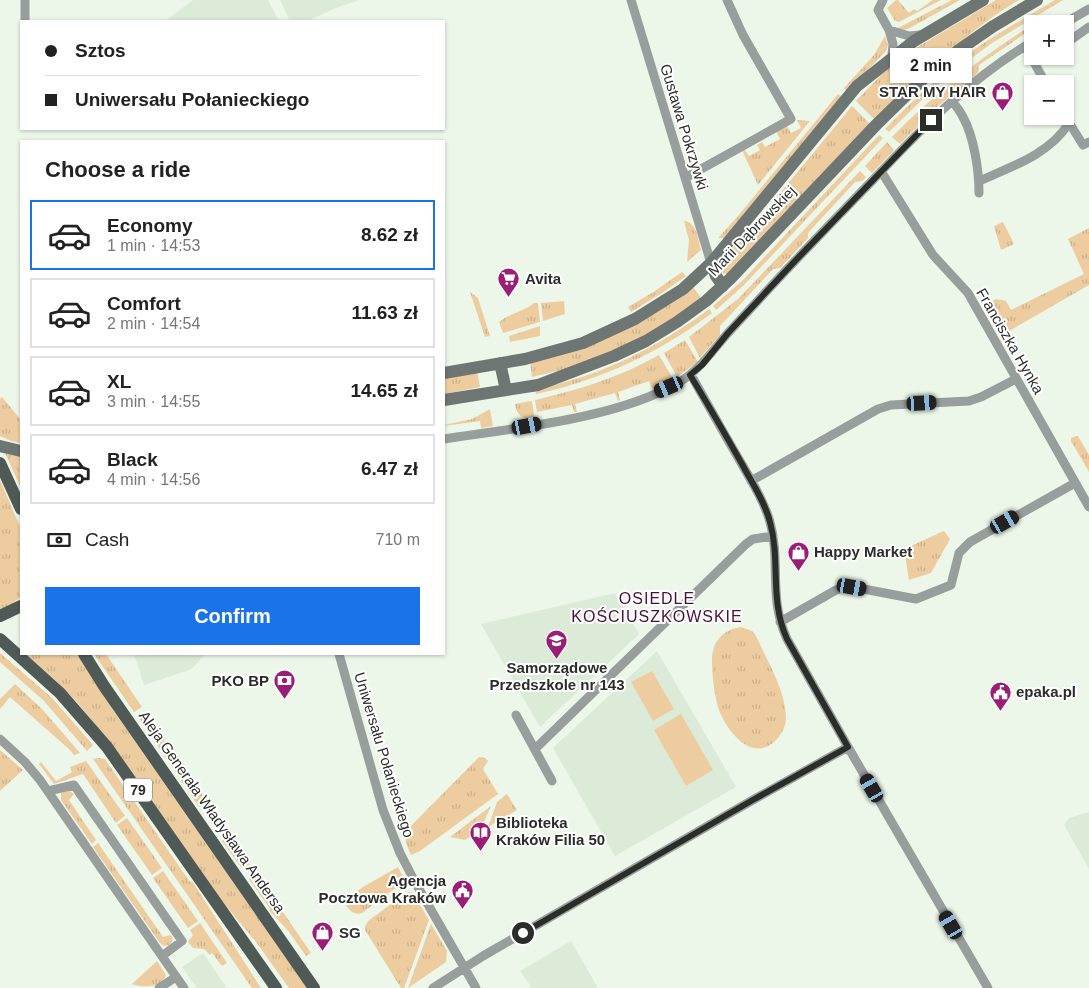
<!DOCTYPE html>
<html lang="en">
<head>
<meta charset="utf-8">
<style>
  body { margin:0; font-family:Helvetica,sans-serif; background:#f6f6f6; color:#222; height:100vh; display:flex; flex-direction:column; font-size:19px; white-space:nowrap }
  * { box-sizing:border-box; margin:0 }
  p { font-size:16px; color:#767676 }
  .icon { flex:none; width:28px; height:28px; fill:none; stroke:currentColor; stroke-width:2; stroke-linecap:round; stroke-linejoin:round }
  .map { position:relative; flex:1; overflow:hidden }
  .drawer { position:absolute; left:20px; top:140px; width:425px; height:515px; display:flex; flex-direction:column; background:#fff; border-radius:0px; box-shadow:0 1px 4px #0004 }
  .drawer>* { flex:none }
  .banner { position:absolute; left:20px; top:20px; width:425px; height:110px; border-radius:0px; box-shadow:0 1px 4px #0004; display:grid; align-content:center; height:110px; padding:0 25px; background:#fff }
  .buttons { position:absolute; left:1024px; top:15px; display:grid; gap:10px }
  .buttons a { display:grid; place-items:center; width:50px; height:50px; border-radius:0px; background:#fff; box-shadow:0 1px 4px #0004; font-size:25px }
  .end { position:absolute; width:22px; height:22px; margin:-11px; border:6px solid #2a2e29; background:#fff; box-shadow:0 0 0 2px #fff }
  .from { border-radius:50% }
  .bubble { position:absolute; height:35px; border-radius:0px; background:#fff; box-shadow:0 1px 4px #0004; font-size:16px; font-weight:700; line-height:35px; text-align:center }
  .car { position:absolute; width:15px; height:30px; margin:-15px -8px; border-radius:6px; box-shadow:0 0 4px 1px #0007; background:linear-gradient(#222 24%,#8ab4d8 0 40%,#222 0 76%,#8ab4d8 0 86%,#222 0) }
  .banner b { display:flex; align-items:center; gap:18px; height:48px; font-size:19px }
  .banner b+b { border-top:1px solid #e0e0e0 }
  .banner i { width:12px; height:12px; background:#222 }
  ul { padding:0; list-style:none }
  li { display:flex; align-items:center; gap:15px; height:70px; margin:0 10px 8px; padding:0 15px; border:2px solid #e0e0e0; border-radius:0px }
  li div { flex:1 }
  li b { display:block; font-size:19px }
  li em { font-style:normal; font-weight:700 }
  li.selected { border-color:#1a73e8 }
  li>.icon { width:45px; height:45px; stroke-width:1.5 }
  h2 { padding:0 25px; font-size:22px; line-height:60px }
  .pay { display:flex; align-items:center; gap:12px; height:55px; padding:0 25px; font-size:19px }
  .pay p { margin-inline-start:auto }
  .button { display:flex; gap:10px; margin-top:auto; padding:10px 25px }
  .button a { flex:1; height:58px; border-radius:0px; background:#1a73e8; color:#fff; font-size:20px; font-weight:700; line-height:58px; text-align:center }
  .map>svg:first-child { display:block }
  .built { fill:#dcebd8 }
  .grass { fill:url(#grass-tufts) }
  .garden { fill:#edcda0 }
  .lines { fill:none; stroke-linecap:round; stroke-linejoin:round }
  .street { stroke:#989e9c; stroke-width:9 }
  .secondary { stroke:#6d7673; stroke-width:12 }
  .primary { stroke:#4f5a56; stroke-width:12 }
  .route { stroke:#2a2e29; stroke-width:6 }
  .labels { text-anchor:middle; stroke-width:4; stroke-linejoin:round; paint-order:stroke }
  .shield { fill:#fff; stroke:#6a6d69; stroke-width:1 }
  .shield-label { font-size:14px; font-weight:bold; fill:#2a2e29 }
  .poi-label { font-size:15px; font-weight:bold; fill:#2a2e29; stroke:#fff; text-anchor:start }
  .street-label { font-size:15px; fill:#2a2e29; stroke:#fff }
  .neighbourhood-label { font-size:16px; letter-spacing:1px; fill:#4b1039; stroke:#fff }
</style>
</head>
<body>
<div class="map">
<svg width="1089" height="988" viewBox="0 0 1089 988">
  <defs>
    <pattern id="grass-tufts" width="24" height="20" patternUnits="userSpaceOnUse" patternTransform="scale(1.25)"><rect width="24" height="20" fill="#edcda0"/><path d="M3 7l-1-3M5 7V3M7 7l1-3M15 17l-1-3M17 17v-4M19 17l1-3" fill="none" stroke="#cbb08a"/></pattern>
  </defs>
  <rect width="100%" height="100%" fill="#ecf6e9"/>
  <!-- built -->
  <path class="built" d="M193,0H268L279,21H165Z
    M280,0H359L336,8L307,21H290Z
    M615,593L639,634L540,727L481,624Z
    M657,651L736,787L615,856L553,748Z
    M134,654H205L192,669L144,685Z
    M1089,812V869L1064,825L1069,818Z
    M571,941L598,988H532L520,971Z
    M203,953L227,988H197L182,967Z"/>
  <!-- grass -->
  <path class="grass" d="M896,0H898L909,13L914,9L917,11L933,0H941L899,22L895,21L887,8Z
    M952,0H960L908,29L901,30L898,28Z
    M996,0H1019C965,32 921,78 876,121L856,101L885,71L911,51Z
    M1055,0H1063L992,43L965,63L937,85L889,132L885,129C913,100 943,72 975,49C1001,31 1028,16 1055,0Z
    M1032,25V29L979,65L978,73L937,107L900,144L892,137C935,93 981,57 1032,25Z
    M885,36L888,45L886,51L847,91L844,88L874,55Z
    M838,94L842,97L725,238H718L738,216Z
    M852,106L872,126L727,274L723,273L719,268L721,260L757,221Z
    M797,120L810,121L758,185L742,150L744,149L749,156L760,150L757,145L762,142L765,147L780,139L776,131L787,126L791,133L801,128Z
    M879,135L883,138L743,286L716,310L713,306L743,280Z
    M887,142L894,150L872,173L865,166Z
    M860,171L866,177L862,181L855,182L808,233V238L780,268L773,269L720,326V335L700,358L689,337L738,299Z
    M684,221C697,222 698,239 701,250L687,262L689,240Z
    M1003,222L1014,244L1001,250L994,226Z
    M1089,228V285L1004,334H1001L985,306L996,299L1006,301L1011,310L1084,274L1068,239Z
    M682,272L686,276L665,291L631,312L628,307L655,291Z
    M692,286L703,300L638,341L566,369L532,377L530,361Z
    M470,292L478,298L490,336L485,337Z
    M564,301L565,314L543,321L541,303Z
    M534,303H538L540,322L503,333L499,322C510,313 523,312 534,303Z
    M709,309L712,313C659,353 601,380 536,394L535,389C599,377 657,348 709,309Z
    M540,326V336L510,342L509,336Z
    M685,340L698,362L677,377L664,353Z
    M659,355L673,379L652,389L649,381L618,392L620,400L618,401L615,393L575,404L577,412H574L572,405L537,412L535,400C579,390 620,377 659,355Z
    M477,370L480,387L444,394V377Z
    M2,397L21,420V443L11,441L0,436V399Z
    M531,401L532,402L535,420C524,420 516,415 515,404Z
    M490,409L493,426L481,428L480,421L444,426V425L472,419Z
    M1076,436H1078L1089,455V472L1071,441V438Z
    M5,453L21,454V488Z
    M0,480L21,529V597L9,606L0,609Z
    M944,531L950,539L931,573L909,580L904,549Z
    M741,627L752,631L756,636C767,660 786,692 786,718C786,727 781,735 775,741C751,764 725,729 718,707C714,693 712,675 712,661C712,642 722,630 741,627Z
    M0,653L52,698L93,745L87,751L44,701L0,662Z
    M25,654H77L115,713L307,988H289L256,942L220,899L113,746L76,701L54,679Z
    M94,654H106L142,707L134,712Z
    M15,684L43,710L80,753L74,755L70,750L10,697L0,709V699Z
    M145,712L208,803L199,807L139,718Z
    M0,750L23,770L0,791Z
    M479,757L485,758L488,761L483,769L498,794L420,851L411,855C406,843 403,839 409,828Z
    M99,758L105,759L190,882L192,881L261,988H252L93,759Z
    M86,761L125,816L116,823L83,774L54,784L39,764L41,762L56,781L72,772L70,767Z
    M68,790L74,794L69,800L96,840L92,844L61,800V793Z
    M507,794L517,810L488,827L497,802Z
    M491,806L480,831L465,840L450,837Z
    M127,818L162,868L152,875L117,825Z
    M227,831L250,865L241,867L222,841Z
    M98,843L163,937L171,935C174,939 172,942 169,945L164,946L160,943L93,847Z
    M398,867L404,879L401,884L362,913C352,916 348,908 343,901L363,887Z
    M163,871L198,921L188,928L153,878Z
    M255,871L311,953L306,956L289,932L269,910L270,909L249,879Z
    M409,892L413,893L429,920L404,988H401L365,930V927L368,921L406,893Z
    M200,923L227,963L222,966L212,953L210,955L204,949L193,948L188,942L193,935L190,930Z
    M431,924L447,951L446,962L408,988Z
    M157,961L166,975C162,988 143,988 132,984Z"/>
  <!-- garden -->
  <path class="garden" d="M652,671L674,709L653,721L631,682Z
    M681,714L713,770L686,786L654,730Z"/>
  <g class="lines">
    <!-- street -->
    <path class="street" d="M25,0V21
      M631,0L711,263
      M883,0L878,10L889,30L893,44L892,57
      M1063,24L1089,9
      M889,30L909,36L920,35
      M1065,44L1089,27
      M1025,46L1046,84
      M1034,62L1043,56
      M952,101C956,106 960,111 963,117C974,137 979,170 979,193
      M1065,116L1083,145L1089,142
      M881,171L933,255L968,293L1089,507
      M685,178L791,119L743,35L727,0
      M979,181C1011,167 1050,154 1069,123
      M691,375C707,403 723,432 740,461C751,480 764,501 770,522C781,562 768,598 787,639L848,747L988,988
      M444,439C515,428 615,419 678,383C699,371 712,351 728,333C740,320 752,307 764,294C799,256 835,219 871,182C920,130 970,78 1032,42
      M751,481L878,409L891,405L969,401L981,397L1016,379
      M780,622L836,590L845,587H853L916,599L951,585L959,553L970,542L1075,483
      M339,654L383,810L400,853L415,882L476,988
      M516,715L552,781
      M0,739L25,762L40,780L184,988
      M535,749L746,544L753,539L773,536
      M48,791L74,785L182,941L162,956
      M159,988L176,977
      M433,988L483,956L751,801L848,747"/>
    <!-- secondary -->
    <path class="secondary" d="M711,263L716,276L723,286
      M500,363L506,390
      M444,373L525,359L583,343L635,319L683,289L711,263L857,86L914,41L983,0
      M444,400L538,385L614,356L646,341L677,322L706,301L730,279L876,125L922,80L959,50L992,27L1037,0
      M0,446L21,451"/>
    <!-- primary -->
    <path class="primary" d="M0,463L21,509
      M0,616L21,606
      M0,639L60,693L107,747L276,988
      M84,654L104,686L314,988"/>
  </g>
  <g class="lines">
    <!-- route -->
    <path class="route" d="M523,933L751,801L848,747L787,639C769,599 781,562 770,522C765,502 752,483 742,464C725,434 708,404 690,375L702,365L728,333L795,261L931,120"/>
  </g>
  <!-- icons -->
  <defs>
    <symbol id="shop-pin" viewBox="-11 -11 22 30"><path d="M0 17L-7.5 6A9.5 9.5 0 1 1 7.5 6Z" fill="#9a1e76" stroke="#fff"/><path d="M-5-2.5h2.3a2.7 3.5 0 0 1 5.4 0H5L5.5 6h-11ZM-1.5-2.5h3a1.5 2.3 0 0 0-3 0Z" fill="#fff"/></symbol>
    <symbol id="supermarket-pin" viewBox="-11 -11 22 30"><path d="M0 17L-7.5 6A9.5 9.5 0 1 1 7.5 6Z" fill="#9a1e76" stroke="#fff"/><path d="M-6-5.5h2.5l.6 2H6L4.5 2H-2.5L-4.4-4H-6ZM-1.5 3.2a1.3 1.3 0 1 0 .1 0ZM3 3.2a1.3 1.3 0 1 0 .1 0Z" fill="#fff"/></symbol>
    <symbol id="school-pin" viewBox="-11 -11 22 30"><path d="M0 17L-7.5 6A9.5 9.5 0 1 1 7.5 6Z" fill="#9a1e76" stroke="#fff"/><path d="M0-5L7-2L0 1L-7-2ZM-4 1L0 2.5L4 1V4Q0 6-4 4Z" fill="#fff"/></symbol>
    <symbol id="bank-pin" viewBox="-11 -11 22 30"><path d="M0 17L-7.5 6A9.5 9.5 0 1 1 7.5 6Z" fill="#9a1e76" stroke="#fff"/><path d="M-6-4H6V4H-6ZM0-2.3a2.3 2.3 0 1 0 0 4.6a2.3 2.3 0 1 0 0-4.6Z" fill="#fff"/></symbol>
    <symbol id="civic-pin" viewBox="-11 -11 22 30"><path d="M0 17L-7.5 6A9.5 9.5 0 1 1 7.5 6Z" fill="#9a1e76" stroke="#fff"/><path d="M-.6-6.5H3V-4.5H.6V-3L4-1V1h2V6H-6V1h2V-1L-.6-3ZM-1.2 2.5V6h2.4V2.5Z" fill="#fff"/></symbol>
    <symbol id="library-pin" viewBox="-11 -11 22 30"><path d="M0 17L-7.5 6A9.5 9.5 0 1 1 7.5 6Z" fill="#9a1e76" stroke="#fff"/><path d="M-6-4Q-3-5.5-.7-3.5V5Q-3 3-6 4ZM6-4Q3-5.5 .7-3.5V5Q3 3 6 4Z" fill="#fff"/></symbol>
  </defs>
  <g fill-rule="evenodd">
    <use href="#shop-pin" x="990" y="80" width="25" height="34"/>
    <use href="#supermarket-pin" x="496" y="266" width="25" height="34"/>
    <use href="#shop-pin" x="786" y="540" width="25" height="34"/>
    <use href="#school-pin" x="544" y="628" width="25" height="34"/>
    <use href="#bank-pin" x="272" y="668" width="25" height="34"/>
    <use href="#civic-pin" x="988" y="680" width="25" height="34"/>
    <use href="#library-pin" x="468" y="820" width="25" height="34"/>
    <use href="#civic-pin" x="450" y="878" width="25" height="34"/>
    <use href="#shop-pin" x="310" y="920" width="25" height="34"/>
  </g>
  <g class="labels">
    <!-- shield labels -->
    <rect class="shield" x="124" y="778.5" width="28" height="23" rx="4"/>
    <g class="shield-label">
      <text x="138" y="795">79</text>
    </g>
    <!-- poi labels -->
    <g class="poi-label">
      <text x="986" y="97" text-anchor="end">STAR MY HAIR</text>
      <text x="525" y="284">Avita</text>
      <text x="814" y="557">Happy Market</text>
      <text x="557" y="673" text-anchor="middle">Samorządowe<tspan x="557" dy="17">Przedszkole nr 143</tspan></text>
      <text x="269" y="686" text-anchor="end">PKO BP</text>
      <text x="1016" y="697">epaka.pl</text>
      <text x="496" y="828">Biblioteka<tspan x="496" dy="17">Kraków Filia 50</tspan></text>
      <text x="446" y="886" text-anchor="end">Agencja<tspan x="446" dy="17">Pocztowa Kraków</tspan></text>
      <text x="339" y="938">SG</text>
    </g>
    <!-- street labels -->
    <g class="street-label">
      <text transform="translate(684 127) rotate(73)" y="5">Gustawa Pokrzywki</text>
      <text transform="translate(752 231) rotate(-46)" y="5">Marii Dąbrowskiej</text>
      <text transform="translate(1010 341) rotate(60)" y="5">Franciszka Hynka</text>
      <text transform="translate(384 755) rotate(73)" y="5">Uniwersału Połanieckiego</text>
      <text transform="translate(212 812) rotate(55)" y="5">Aleja Generała Władysława Andersa</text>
    </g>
    <!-- neighbourhood labels -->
    <g class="neighbourhood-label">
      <text x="657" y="604">OSIEDLE<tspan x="657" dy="18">KOŚCIUSZKOWSKIE</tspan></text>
    </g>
  </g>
</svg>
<div class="buttons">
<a>+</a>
<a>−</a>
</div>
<i class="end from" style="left:523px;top:933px"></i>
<i class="end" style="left:931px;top:120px"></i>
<div class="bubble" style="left:890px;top:48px;width:82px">2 min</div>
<i class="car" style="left:669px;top:387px;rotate:247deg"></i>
<i class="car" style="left:922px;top:403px;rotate:87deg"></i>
<i class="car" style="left:527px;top:426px;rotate:79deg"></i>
<i class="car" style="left:1005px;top:522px;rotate:60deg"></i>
<i class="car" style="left:852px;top:587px;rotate:100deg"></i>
<i class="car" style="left:872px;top:788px;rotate:330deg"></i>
<i class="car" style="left:951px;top:925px;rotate:330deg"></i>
<div class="banner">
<b><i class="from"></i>Sztos</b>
<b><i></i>Uniwersału Połanieckiego</b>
</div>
<section class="drawer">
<h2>Choose a ride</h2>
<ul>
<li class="selected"><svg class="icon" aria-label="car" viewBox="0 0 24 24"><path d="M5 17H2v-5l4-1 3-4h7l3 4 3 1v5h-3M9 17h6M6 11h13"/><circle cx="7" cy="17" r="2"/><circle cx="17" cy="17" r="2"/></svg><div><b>Economy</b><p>1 min · 14:53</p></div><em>8.62 zł</em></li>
<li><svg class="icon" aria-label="car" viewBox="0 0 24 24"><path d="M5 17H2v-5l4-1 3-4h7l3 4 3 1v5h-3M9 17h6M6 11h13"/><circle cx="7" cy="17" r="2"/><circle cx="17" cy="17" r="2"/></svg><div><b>Comfort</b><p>2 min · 14:54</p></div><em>11.63 zł</em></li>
<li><svg class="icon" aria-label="car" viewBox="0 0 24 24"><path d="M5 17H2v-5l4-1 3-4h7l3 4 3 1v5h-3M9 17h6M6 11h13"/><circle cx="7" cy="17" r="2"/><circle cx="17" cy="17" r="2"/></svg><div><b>XL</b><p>3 min · 14:55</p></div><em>14.65 zł</em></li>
<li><svg class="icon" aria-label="car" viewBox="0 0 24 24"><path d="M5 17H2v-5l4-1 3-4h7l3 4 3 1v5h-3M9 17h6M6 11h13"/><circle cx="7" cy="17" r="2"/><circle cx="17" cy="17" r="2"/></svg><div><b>Black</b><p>4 min · 14:56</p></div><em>6.47 zł</em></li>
</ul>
<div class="pay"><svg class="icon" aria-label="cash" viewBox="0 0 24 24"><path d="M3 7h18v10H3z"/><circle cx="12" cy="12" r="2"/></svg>Cash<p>710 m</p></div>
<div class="button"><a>Confirm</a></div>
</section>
</div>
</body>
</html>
